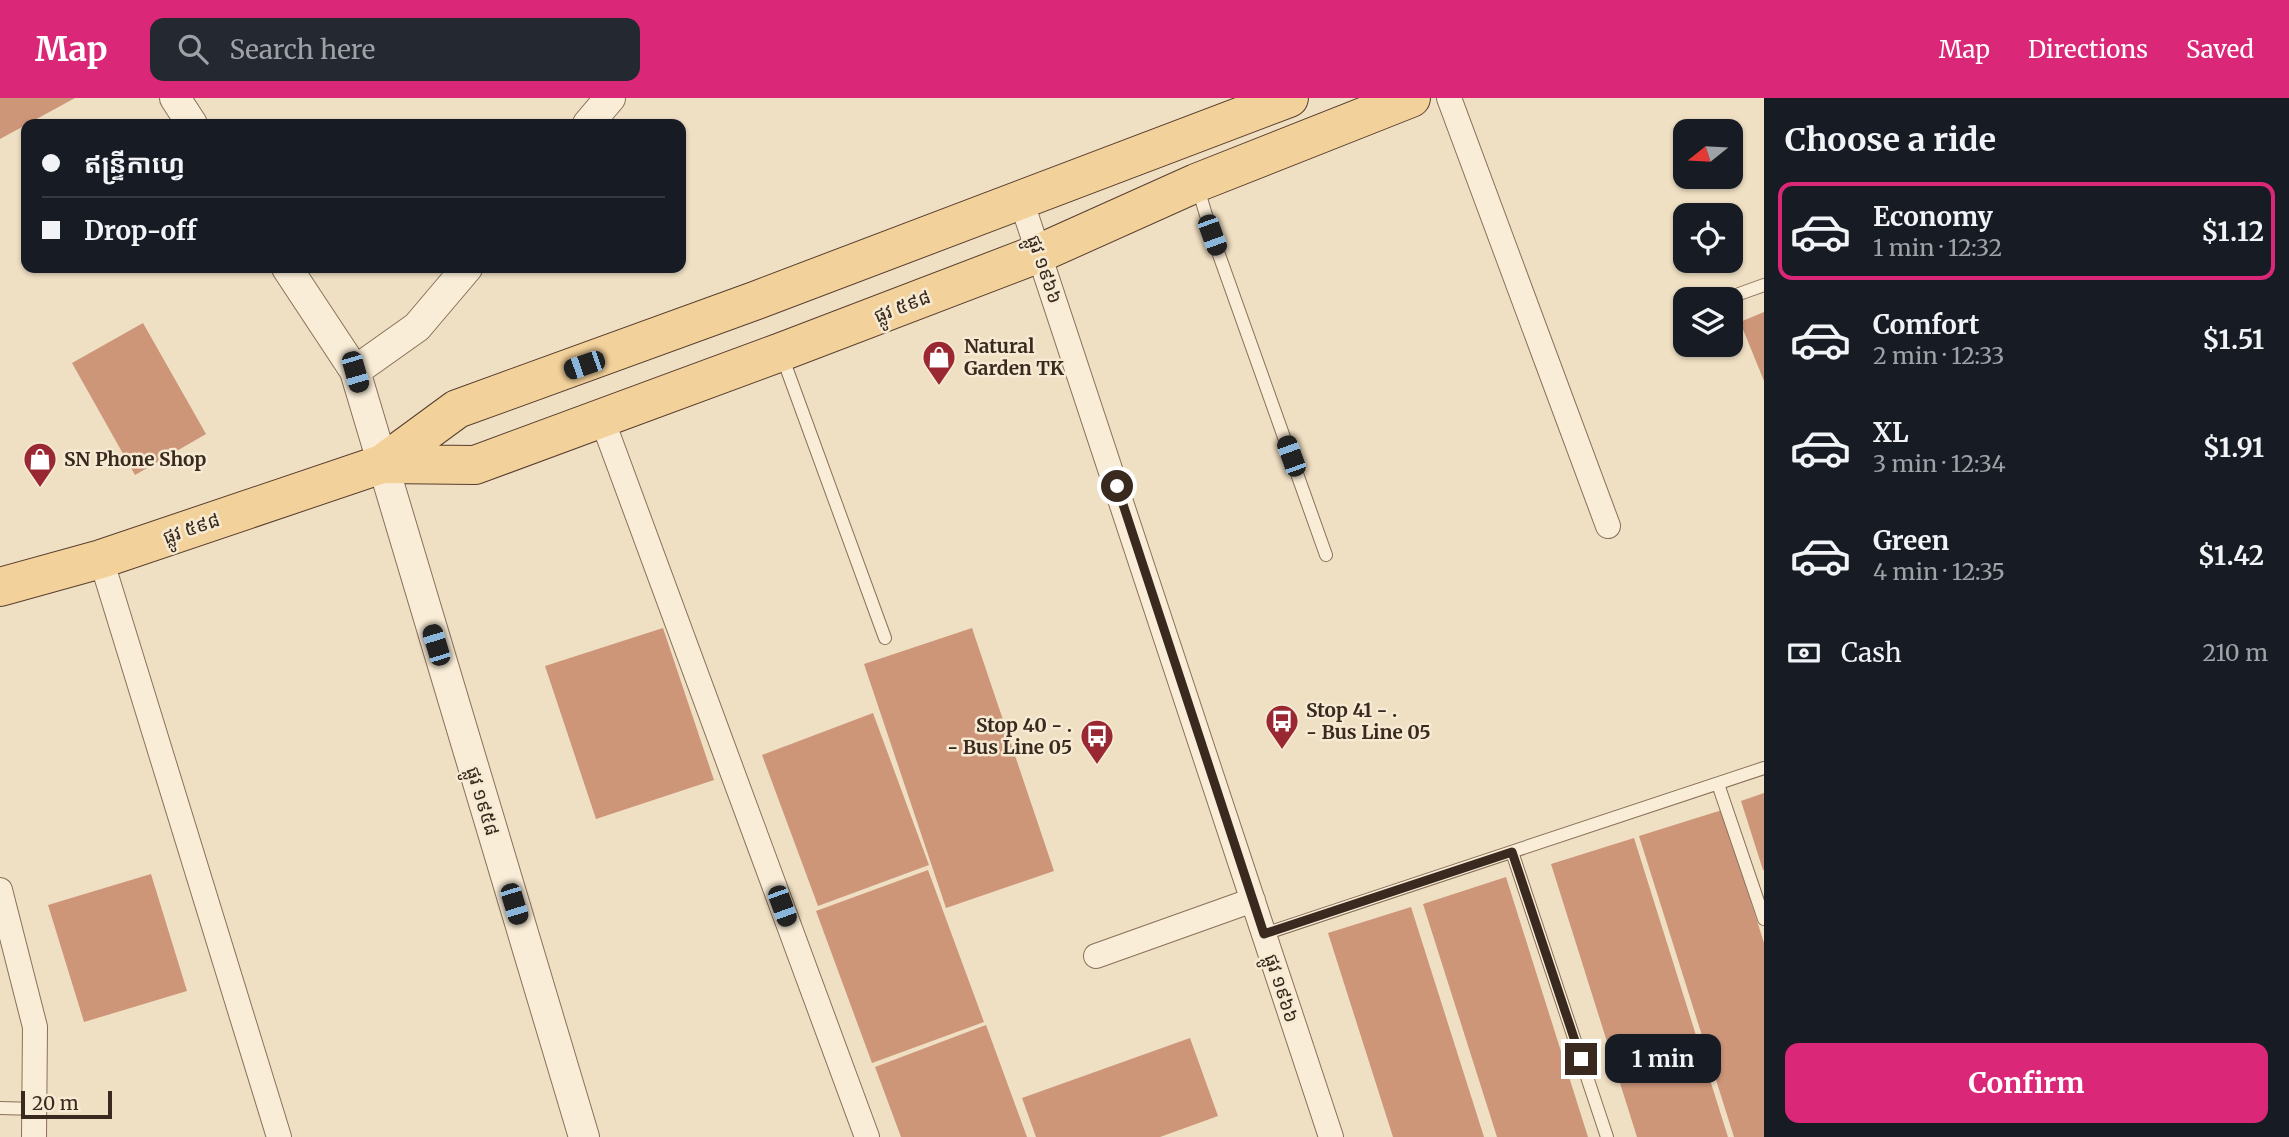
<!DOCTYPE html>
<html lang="en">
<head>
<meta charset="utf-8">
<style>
  body { margin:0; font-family:Merriweather,"Noto Sans Khmer",serif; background:#242831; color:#f1f3f6; height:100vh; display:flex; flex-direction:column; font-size:26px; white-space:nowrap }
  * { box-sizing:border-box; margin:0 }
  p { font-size:23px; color:#9ea1a6 }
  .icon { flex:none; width:38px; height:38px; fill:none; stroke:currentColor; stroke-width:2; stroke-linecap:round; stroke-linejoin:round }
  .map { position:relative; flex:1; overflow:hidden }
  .side { display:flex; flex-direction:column; background:#171b24; width:525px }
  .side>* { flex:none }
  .banner { position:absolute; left:21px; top:21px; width:665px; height:154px; border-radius:14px; box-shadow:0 2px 5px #0004; display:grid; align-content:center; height:154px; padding:0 21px; background:#171b24 }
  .needle { width:46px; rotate:252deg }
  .tools { position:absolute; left:1673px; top:21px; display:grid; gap:14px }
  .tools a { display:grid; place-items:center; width:70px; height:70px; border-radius:14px; background:#171b24; box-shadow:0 2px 5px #0004; font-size:35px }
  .scale { position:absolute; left:21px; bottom:18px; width:91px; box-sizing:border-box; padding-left:7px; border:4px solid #39291e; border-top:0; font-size:19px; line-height:24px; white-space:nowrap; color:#39291e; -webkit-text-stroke:5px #f6ead3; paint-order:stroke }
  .end { position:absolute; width:32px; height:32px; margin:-16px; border:9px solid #39291e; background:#fff; box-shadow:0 0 0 4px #fff }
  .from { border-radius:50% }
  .bubble { position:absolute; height:49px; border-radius:14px; background:#171b24; box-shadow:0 2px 5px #0004; font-size:23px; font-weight:700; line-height:49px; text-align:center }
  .car { position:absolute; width:21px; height:42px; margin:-21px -10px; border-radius:9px; box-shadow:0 0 5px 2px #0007; background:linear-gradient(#222 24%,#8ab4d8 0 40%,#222 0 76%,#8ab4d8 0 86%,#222 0) }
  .banner b { display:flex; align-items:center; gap:24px; height:66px; font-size:26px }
  .banner b+b { border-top:2px solid #363941 }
  .banner i { width:18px; height:18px; background:#f1f3f6 }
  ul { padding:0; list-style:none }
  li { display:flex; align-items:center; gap:21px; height:98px; margin:0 14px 10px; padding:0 7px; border:4px solid transparent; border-radius:14px }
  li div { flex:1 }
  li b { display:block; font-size:26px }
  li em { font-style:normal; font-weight:700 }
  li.active { border-color:#db2777 }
  li>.icon { width:63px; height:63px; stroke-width:1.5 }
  h2 { padding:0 21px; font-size:32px; line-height:84px }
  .pay { display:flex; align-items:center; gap:18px; height:77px; padding:0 21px; font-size:26px }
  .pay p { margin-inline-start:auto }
  .action { display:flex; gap:14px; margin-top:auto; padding:14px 21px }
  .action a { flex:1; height:80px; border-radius:14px; background:#db2777; color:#fff; font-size:28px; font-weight:700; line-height:80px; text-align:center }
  header { display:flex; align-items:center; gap:42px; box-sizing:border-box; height:98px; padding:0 35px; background:#db2777; color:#fff }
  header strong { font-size:33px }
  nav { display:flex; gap:38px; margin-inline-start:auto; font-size:24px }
  .search { width:490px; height:63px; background:#242831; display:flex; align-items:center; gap:18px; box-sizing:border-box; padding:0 24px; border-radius:14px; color:#9ea1a6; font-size:26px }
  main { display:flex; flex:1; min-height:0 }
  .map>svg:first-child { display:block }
  .building { fill:#ce9679 }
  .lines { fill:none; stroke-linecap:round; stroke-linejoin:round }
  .service-casing { stroke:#8a705a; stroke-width:14 }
  .minor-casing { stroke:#8a705a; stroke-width:26 }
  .tertiary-casing { stroke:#8a705a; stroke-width:32 }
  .primary-casing { stroke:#583e2e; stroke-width:40 }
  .service { stroke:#f9edd7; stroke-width:12 }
  .minor { stroke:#f9edd7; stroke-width:24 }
  .tertiary { stroke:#f9edd7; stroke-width:30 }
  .primary { stroke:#f3d19b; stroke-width:38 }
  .route { stroke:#39291e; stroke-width:9 }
  .labels { text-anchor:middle; stroke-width:5; stroke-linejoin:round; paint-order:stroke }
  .street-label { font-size:19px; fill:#39291e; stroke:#f6ead3 }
  .poi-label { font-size:19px; font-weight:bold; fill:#39291e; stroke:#f6ead3; text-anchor:start }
</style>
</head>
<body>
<header>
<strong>Map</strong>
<div class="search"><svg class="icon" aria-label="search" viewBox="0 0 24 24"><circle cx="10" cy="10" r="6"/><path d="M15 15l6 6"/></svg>Search here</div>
<nav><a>Map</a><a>Directions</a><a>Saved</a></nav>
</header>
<main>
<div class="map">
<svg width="1764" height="1039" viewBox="0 0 1764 1039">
  <rect width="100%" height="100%" fill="#efdfc3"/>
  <!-- building -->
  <path class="building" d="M0,0H75L0,41Z
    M1764,214V283L1740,224Z
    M143,225L206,336L135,377L72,265Z
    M663,530L714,682L596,721L545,568Z
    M972,530L1054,773L946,810L864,566Z
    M873,615L929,767L818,808L762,657Z
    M1764,695V772H1763L1741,703Z
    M1722,712L1764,845V1039H1734L1639,738Z
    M1634,740L1728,1039H1637L1551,766Z
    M928,772L984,924L872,965L816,813Z
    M151,776L187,893L84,924L48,807Z
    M1506,779L1588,1039H1497L1423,806Z
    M1411,809L1484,1039H1393L1328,835Z
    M986,927L1027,1039H901L875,969Z
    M1190,940L1218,1018L1160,1039H1036L1022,1000Z"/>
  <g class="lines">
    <defs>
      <path id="service" d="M1197,87L1212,137L1326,457
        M1739,196L1764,187
        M782,258L885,540
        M1718,686L1764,821
        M1512,754L1607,1039
        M1264,836L1764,670
        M0,1010L36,1011"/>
      <path id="minor" d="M1449,0L1608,428
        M1021,102L1331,1039
        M602,321L867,1039
        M101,461L279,1039
        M0,792L35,929L34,1039
        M1096,858L1253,802"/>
      <path id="tertiary" d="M175,0L192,26
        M588,26L610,0
        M287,170L355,273L584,1039
        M355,273L417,229L467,170"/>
      <path id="primary" d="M382,366L475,367L781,254L1040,155L1196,85L1411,0
        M0,489L101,461L382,366L457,311L757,202L1289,0"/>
    </defs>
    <!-- service casing -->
    <use href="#service" class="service-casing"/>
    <!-- minor casing -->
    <use href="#minor" class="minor-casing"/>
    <!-- tertiary casing -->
    <use href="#tertiary" class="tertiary-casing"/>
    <!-- primary casing -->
    <use href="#primary" class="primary-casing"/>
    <!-- service -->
    <use href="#service" class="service"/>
    <!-- minor -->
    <use href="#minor" class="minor"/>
    <!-- tertiary -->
    <use href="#tertiary" class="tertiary"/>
    <!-- primary -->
    <use href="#primary" class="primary"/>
  </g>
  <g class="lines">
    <!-- route -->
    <path class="route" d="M1117,388L1264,836L1512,754L1581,961"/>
  </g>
  <!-- icons -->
  <defs>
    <symbol id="shop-pin" viewBox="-11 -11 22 30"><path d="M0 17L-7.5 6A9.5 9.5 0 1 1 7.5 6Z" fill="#9a2832" stroke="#f6ead3"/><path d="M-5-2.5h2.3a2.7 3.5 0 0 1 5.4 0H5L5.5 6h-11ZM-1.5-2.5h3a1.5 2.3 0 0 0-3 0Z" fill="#fff"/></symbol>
    <symbol id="bus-pin" viewBox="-11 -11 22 30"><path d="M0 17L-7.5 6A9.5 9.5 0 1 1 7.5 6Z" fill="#9a2832" stroke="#f6ead3"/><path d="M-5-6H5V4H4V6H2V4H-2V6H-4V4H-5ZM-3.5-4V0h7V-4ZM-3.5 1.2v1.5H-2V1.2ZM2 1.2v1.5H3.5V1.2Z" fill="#fff"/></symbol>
  </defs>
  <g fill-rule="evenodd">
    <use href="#shop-pin" x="920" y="240" width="38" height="52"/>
    <use href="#shop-pin" x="21" y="342" width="38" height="52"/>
    <use href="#bus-pin" x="1263" y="604" width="38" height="52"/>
    <use href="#bus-pin" x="1078" y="619" width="38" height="52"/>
  </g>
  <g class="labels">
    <!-- street labels -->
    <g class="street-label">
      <text transform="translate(1045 171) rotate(71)" y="7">ផ្លូវ ១៩៦៦</text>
      <text transform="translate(902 208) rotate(-21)" y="7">ផ្លូវ ៥៩៨</text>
      <text transform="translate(191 430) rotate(-19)" y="7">ផ្លូវ ៥៩៨</text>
      <text transform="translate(483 703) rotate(73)" y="7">ផ្លូវ ១៩៥៨</text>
      <text transform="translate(1282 890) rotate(72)" y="7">ផ្លូវ ១៩៦៦</text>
    </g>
    <!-- poi labels -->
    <g class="poi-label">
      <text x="964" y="255">Natural<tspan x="964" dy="22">Garden TK</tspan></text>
      <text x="64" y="368">SN Phone Shop</text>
      <text x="1306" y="619">Stop 41 - .<tspan x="1306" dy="22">- Bus Line 05</tspan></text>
      <text x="1072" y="634" text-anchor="end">Stop 40 - .<tspan x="1072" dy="22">- Bus Line 05</tspan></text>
    </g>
  </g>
</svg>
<div class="tools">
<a><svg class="needle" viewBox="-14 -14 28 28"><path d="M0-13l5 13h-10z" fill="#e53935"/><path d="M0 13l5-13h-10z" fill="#9ea1a6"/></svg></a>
<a><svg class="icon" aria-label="locate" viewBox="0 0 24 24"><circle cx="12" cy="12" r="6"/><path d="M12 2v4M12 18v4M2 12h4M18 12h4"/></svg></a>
<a><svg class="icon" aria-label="layers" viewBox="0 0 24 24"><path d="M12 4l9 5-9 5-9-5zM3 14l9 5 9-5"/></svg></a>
</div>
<div class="scale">20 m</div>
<i class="end from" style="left:1117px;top:388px"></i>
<i class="end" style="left:1581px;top:961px"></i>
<div class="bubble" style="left:1605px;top:936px;width:116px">1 min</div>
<i class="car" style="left:1212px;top:137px;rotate:160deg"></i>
<i class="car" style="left:584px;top:267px;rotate:251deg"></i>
<i class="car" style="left:355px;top:274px;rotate:164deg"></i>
<i class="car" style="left:1291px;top:358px;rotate:340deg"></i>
<i class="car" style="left:436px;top:547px;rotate:343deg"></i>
<i class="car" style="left:514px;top:806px;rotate:163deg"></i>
<i class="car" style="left:782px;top:808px;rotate:160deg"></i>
<div class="banner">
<b><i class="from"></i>ឥន្ទ្រីកាហ្វេ</b>
<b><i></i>Drop-off</b>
</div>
</div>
<section class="side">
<h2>Choose a ride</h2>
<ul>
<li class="active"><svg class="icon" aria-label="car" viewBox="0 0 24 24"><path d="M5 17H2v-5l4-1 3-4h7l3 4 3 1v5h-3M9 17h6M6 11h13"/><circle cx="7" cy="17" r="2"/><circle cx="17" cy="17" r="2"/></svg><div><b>Economy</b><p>1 min · 12:32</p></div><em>$1.12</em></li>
<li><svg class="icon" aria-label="car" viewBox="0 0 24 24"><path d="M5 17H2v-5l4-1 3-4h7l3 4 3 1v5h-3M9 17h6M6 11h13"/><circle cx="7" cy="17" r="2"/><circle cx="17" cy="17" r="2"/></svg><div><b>Comfort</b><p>2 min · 12:33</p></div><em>$1.51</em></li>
<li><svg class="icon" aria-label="car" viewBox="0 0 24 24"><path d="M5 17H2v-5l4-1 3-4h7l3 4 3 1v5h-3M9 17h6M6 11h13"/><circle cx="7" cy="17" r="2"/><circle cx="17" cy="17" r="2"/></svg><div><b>XL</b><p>3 min · 12:34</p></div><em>$1.91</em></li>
<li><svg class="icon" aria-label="car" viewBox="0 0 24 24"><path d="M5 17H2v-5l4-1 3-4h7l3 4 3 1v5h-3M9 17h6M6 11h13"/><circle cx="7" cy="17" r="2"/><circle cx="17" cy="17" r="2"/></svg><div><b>Green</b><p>4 min · 12:35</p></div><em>$1.42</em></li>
</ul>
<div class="pay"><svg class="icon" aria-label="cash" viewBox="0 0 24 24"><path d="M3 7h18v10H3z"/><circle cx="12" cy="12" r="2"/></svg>Cash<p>210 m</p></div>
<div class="action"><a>Confirm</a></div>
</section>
</main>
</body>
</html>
